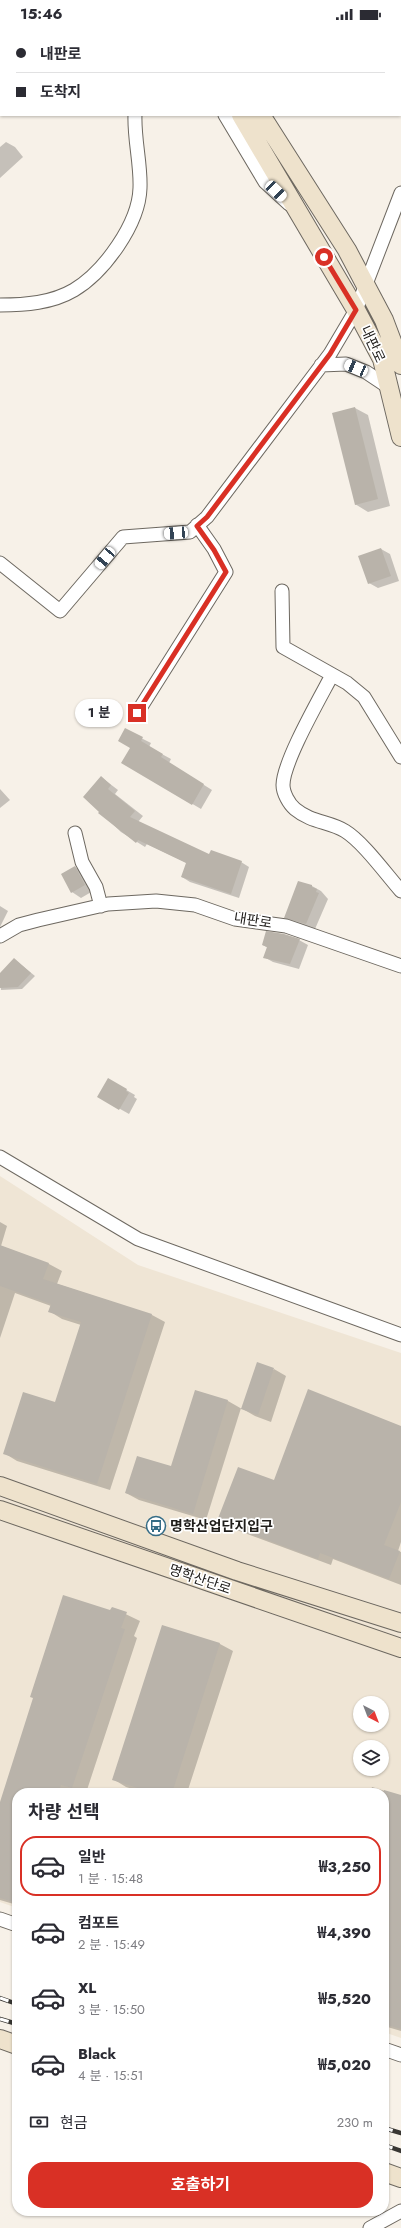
<!DOCTYPE html>
<html lang="ko">
<head>
<meta charset="utf-8">
<style>
  body { margin:0; font-family:Jost,"Noto Sans KR",sans-serif; background:#f7f7f7; color:#2b2b33; height:100vh; display:flex; flex-direction:column; font-size:15px; white-space:nowrap }
  * { box-sizing:border-box; margin:0 }
  p { font-size:13px; color:#7c7c81 }
  .icon { flex:none; width:22px; height:22px; fill:none; stroke:currentColor; stroke-width:2; stroke-linecap:round; stroke-linejoin:round }
  .map { position:relative; flex:1; overflow:hidden }
  .details { position:absolute; left:12px; top:1760px; width:377px; height:428px; display:flex; flex-direction:column; background:#fff; border-radius:16px; box-shadow:0 1px 3px #0004 }
  .details>* { flex:none }
  .banner { position:absolute; left:0px; top:0px; width:401px; height:88px; box-shadow:0 1px 3px #0004; display:grid; align-content:center; height:88px; padding:0 16px; background:#fff }
  .needle { width:26px; rotate:138deg }
  .tools { position:absolute; left:353px; top:1668px; display:grid; gap:8px }
  .tools a { display:grid; place-items:center; width:36px; height:36px; border-radius:50%; background:#fff; box-shadow:0 1px 3px #0004; font-size:20px }
  .end { position:absolute; width:18px; height:18px; margin:-9px; border:5px solid #d93025; background:#fff; box-shadow:0 0 0 2px #fff }
  .from { border-radius:50% }
  .bubble { position:absolute; height:28px; border-radius:14px; background:#fff; box-shadow:0 1px 3px #0004; font-size:13px; font-weight:700; line-height:28px; text-align:center }
  .car { position:absolute; width:12px; height:24px; margin:-12px -6px; border-radius:5px; box-shadow:0 0 3px 1px #0007; background:linear-gradient(#fff 24%,#345 0 40%,#fff 0 76%,#345 0 86%,#fff 0) }
  .banner b { display:flex; align-items:center; gap:14px; height:38px; font-size:15px }
  .banner b+b { border-top:1px solid #e1e1e2 }
  .banner i { width:10px; height:10px; background:#2b2b33 }
  ul { padding:0; list-style:none }
  li { display:flex; align-items:center; gap:12px; height:60px; margin:0 8px 6px; padding:0 8px; border:2px solid transparent; border-radius:16px }
  li div { flex:1 }
  li b { display:block; font-size:15px }
  li em { font-style:normal; font-weight:700 }
  li.active { border-color:#d93025 }
  li>.icon { width:36px; height:36px; stroke-width:1.5 }
  h2 { padding:0 16px; font-size:18px; line-height:48px }
  .pay { display:flex; align-items:center; gap:10px; height:44px; padding:0 16px; font-size:15px }
  .pay p { margin-inline-start:auto }
  .cta { display:flex; gap:8px; margin-top:auto; padding:8px 16px }
  .cta a { flex:1; height:46px; border-radius:16px; background:#d93025; color:#fff; font-size:16px; font-weight:700; line-height:46px; text-align:center }
  .status { display:flex; justify-content:space-between; align-items:center; height:28px; padding:0 20px; background:#fff; direction:ltr }
  .status svg { height:11px; fill:currentColor }
  .map>svg:first-child { display:block }
  .built { fill:#efe5d5; fill-rule:evenodd }
  .shadow { fill:#0003 }
  .building { fill:#b9b3aa }
  .lines { fill:none; stroke-linecap:round; stroke-linejoin:round }
  .street-casing { stroke:#6d6860; stroke-width:15 }
  .secondary-casing { stroke:#6d6860; stroke-width:20 }
  .street { stroke:#fff; stroke-width:13 }
  .secondary { stroke:#eee2cc; stroke-width:18 }
  .rail-casing { stroke:#393733; stroke-width:4.5 }
  .rail { stroke:#fff; stroke-width:3; stroke-dasharray:9; stroke-linecap:butt }
  .route { stroke:#d93025; stroke-width:5 }
  .labels { text-anchor:middle; stroke-width:3.5; stroke-linejoin:round; paint-order:stroke }
  .street-label { font-size:14px; fill:#1f1d1a; stroke:#fff }
  .poi-label { font-size:14px; font-weight:bold; fill:#1f1d1a; stroke:#fff; text-anchor:start }
</style>
</head>
<body>
<div class="status"><b>15:46</b><svg viewBox="0 0 49 12"><path d="M0 12V9h3v3zM5 12V6h3v6zM10 12V3h3v9zM15 12V0h3v12zM26 1h20v11H26zM47 4h2v5h-2z"/></svg></div>
<div class="map">
<svg width="401" height="2200" viewBox="0 0 401 2200">
  <rect width="100%" height="100%" fill="#f7f1e8"/>
  <!-- built -->
  <path class="built" d="M0,1148L138,1237L401,1325V2010L384,2004V1765H17V1880L0,1874ZM360,1675H382V1697H360ZM360,1719H382V1741H360Z"/>
  <!-- shadow -->
  <path class="shadow" d="M6,114L15,119L23,129L0,150V119Z
    M355,380L368,387L390,478L368,484L355,476Z
    M381,521L390,526L399,553L378,560L369,555Z
    M125,702L151,715L149,719L171,731L169,735L212,762L201,781L123,735L131,720Z
    M101,749L118,762L115,766L143,788L138,794L210,828L241,834L249,839L239,870L190,854L182,849L187,835L147,816L145,819L121,804L84,769Z
    M0,761L10,772L0,780Z
    M75,839L84,845L93,863L81,870L72,864L62,846Z
    M299,854L312,858L321,863L328,871L315,901L294,894L285,889Z
    M0,878L8,883L0,899Z
    M299,912L308,917L299,941L273,934L264,929L268,920L263,917Z
    M14,931L35,948L22,961L1,962L0,947Z
    M109,1052L135,1067L134,1069L137,1071L129,1086L99,1069Z
    M0,1194L7,1198L1,1218L49,1236L62,1243L57,1256L152,1287L165,1294L110,1462L17,1433L4,1425L56,1376L81,1297L62,1291L49,1283L51,1278L15,1265L0,1310Z
    M274,1341L286,1348L271,1394L255,1388L241,1380L206,1492L139,1472L126,1465L172,1439L196,1363L228,1373L242,1381Z
    M401,1399V1514L398,1523L401,1524V1557L333,1531L331,1537L231,1500L218,1493L274,1453Z
    M113,1580L140,1593L134,1608L137,1610L86,1765H17V1877L0,1872V1777Z
    M163,1598L220,1616L233,1623L187,1765H146L126,1759L113,1751Z
    M372,1759L401,1768V2003L384,1998V1765H370Z"/>
  <!-- building -->
  <path class="building" d="M355,379L378,471L355,477L332,385Z
    M381,520L391,548L368,556L358,528Z
    M125,700L143,709L141,713L163,726L161,729L204,756L192,777L121,735L130,720L118,713Z
    M101,748L111,757L108,761L135,783L130,789L209,826L211,822L242,833L231,866L181,849L186,835L138,812L136,815L98,785L99,784L83,769Z
    M75,838L85,857L71,865L61,846Z
    M298,853L312,857V859L317,861L316,864L319,865L306,896L284,890Z
    M266,903L284,906L300,911L290,936L263,930L267,919L262,917Z
    M14,930L31,945L18,959L0,960V945Z
    M108,1050L127,1061L126,1063L129,1065L119,1082L97,1069Z
    M0,1217L49,1235L43,1251L152,1286L97,1456L3,1426L23,1364L55,1374L81,1294L48,1284L51,1276L0,1258Z
    M257,1334L274,1340L258,1387L241,1381Z
    M308,1361L401,1398V1474L384,1517L400,1523L389,1551L320,1525L318,1531L217,1493L238,1439L274,1452Z
    M195,1362L228,1372L193,1486L125,1465L137,1428L171,1438Z
    M63,1567L110,1582L112,1579L127,1584L121,1600L125,1601L72,1760L61,1757L58,1765H17V1875L0,1870V1774L33,1670L30,1669Z
    M162,1597L220,1615L172,1765H154L112,1752Z
    M384,1762L401,1767V2001L384,1996Z"/>
  <g class="lines">
    <defs>
      <path id="street" d="M225,87L265,154L289,176
        M0,277C25,277 52,275 74,262C104,244 139,196 140,160C141,136 134,111 135,87
        M321,337L346,336L366,344L390,360
        M0,535L60,583L123,509L190,504L207,489L330,326L356,282L401,165
        M282,563L283,619L347,655L364,669L401,729
        M332,647C320,670 283,734 283,757C283,765 289,776 295,781C312,795 329,793 345,803C363,814 386,846 401,863
        M137,685L226,544L214,521L197,497
        M75,805L82,834L96,859L101,878
        M0,908L19,897L38,892L108,876L156,873L195,877L235,891L286,898L401,938
        M0,1129L138,1211L401,1307
        M0,1891L17,1897
        M384,2021L401,2027
        M370,2200L401,2183"/>
      <path id="secondary" d="M198,0V1
        M212,0L213,1
        M241,87L356,282L382,331L401,409
        M261,87L347,222L384,292L401,337
        M0,1458L237,1543L401,1595
        M0,1482L401,1620
        M0,2011L17,2017
        M384,2144L401,2150"/>
    </defs>
    <!-- street casing -->
    <use href="#street" class="street-casing"/>
    <!-- secondary casing -->
    <use href="#secondary" class="secondary-casing"/>
    <!-- street -->
    <use href="#street" class="street"/>
    <!-- secondary -->
    <use href="#secondary" class="secondary"/>
    <defs>
      <path id="rail" d="M0,1970L17,1976
        M0,1991L17,1996
        M384,2100L401,2105
        M384,2117L401,2123"/>
    </defs>
    <!-- rail casing -->
    <use href="#rail" class="rail-casing"/>
    <!-- rail -->
    <use href="#rail" class="rail"/>
  </g>
  <g class="lines">
    <!-- route -->
    <path class="route" d="M137,685L226,544L214,522L197,498L207,489L330,326L356,282L324,229"/>
  </g>
  <!-- icons -->
  <defs>
    <symbol id="bus-ring" viewBox="-11 -11 22 22"><circle r="9.5" fill="#fff" stroke="#356c86" stroke-width="1.5"/><path d="M-5-6H5V4H4V6H2V4H-2V6H-4V4H-5ZM-3.5-4V0h7V-4ZM-3.5 1.2v1.5H-2V1.2ZM2 1.2v1.5H3.5V1.2Z" fill="#356c86"/></symbol>
  </defs>
  <g fill-rule="evenodd">
    <use href="#bus-ring" x="145" y="1487" width="22" height="22"/>
  </g>
  <g class="labels">
    <!-- street labels -->
    <g class="street-label">
      <text transform="translate(373 316) rotate(65)" y="5">내판로</text>
      <text transform="translate(253 892) rotate(9)" y="5">내판로</text>
      <text transform="translate(200 1551) rotate(19)" y="5">명학산단로</text>
    </g>
    <!-- poi labels -->
    <g class="poi-label">
      <text x="170" y="1503">명학산업단지입구</text>
    </g>
  </g>
</svg>
<div class="tools">
<a><svg class="needle" viewBox="-14 -14 28 28"><path d="M0-13l5 13h-10z" fill="#e53935"/><path d="M0 13l5-13h-10z" fill="#7c7c81"/></svg></a>
<a><svg class="icon" aria-label="layers" viewBox="0 0 24 24"><path d="M12 4l9 5-9 5-9-5zM3 14l9 5 9-5"/></svg></a>
</div>
<i class="end from" style="left:324px;top:229px"></i>
<i class="end" style="left:137px;top:685px"></i>
<div class="bubble" style="left:75px;top:671px;width:48px">1 분</div>
<i class="car" style="left:276px;top:163px;rotate:134deg"></i>
<i class="car" style="left:356px;top:340px;rotate:293deg"></i>
<i class="car" style="left:176px;top:505px;rotate:266deg"></i>
<i class="car" style="left:105px;top:530px;rotate:220deg"></i>
<div class="banner">
<b><i class="from"></i>내판로</b>
<b><i></i>도착지</b>
</div>
<section class="details">
<h2>차량 선택</h2>
<ul>
<li class="active"><svg class="icon" aria-label="car" viewBox="0 0 24 24"><path d="M5 17H2v-5l4-1 3-4h7l3 4 3 1v5h-3M9 17h6M6 11h13"/><circle cx="7" cy="17" r="2"/><circle cx="17" cy="17" r="2"/></svg><div><b>일반</b><p>1 분 · 15:48</p></div><em>₩3,250</em></li>
<li><svg class="icon" aria-label="car" viewBox="0 0 24 24"><path d="M5 17H2v-5l4-1 3-4h7l3 4 3 1v5h-3M9 17h6M6 11h13"/><circle cx="7" cy="17" r="2"/><circle cx="17" cy="17" r="2"/></svg><div><b>컴포트</b><p>2 분 · 15:49</p></div><em>₩4,390</em></li>
<li><svg class="icon" aria-label="car" viewBox="0 0 24 24"><path d="M5 17H2v-5l4-1 3-4h7l3 4 3 1v5h-3M9 17h6M6 11h13"/><circle cx="7" cy="17" r="2"/><circle cx="17" cy="17" r="2"/></svg><div><b>XL</b><p>3 분 · 15:50</p></div><em>₩5,520</em></li>
<li><svg class="icon" aria-label="car" viewBox="0 0 24 24"><path d="M5 17H2v-5l4-1 3-4h7l3 4 3 1v5h-3M9 17h6M6 11h13"/><circle cx="7" cy="17" r="2"/><circle cx="17" cy="17" r="2"/></svg><div><b>Black</b><p>4 분 · 15:51</p></div><em>₩5,020</em></li>
</ul>
<div class="pay"><svg class="icon" aria-label="cash" viewBox="0 0 24 24"><path d="M3 7h18v10H3z"/><circle cx="12" cy="12" r="2"/></svg>현금<p>230 m</p></div>
<div class="cta"><a>호출하기</a></div>
</section>
</div>
</body>
</html>
